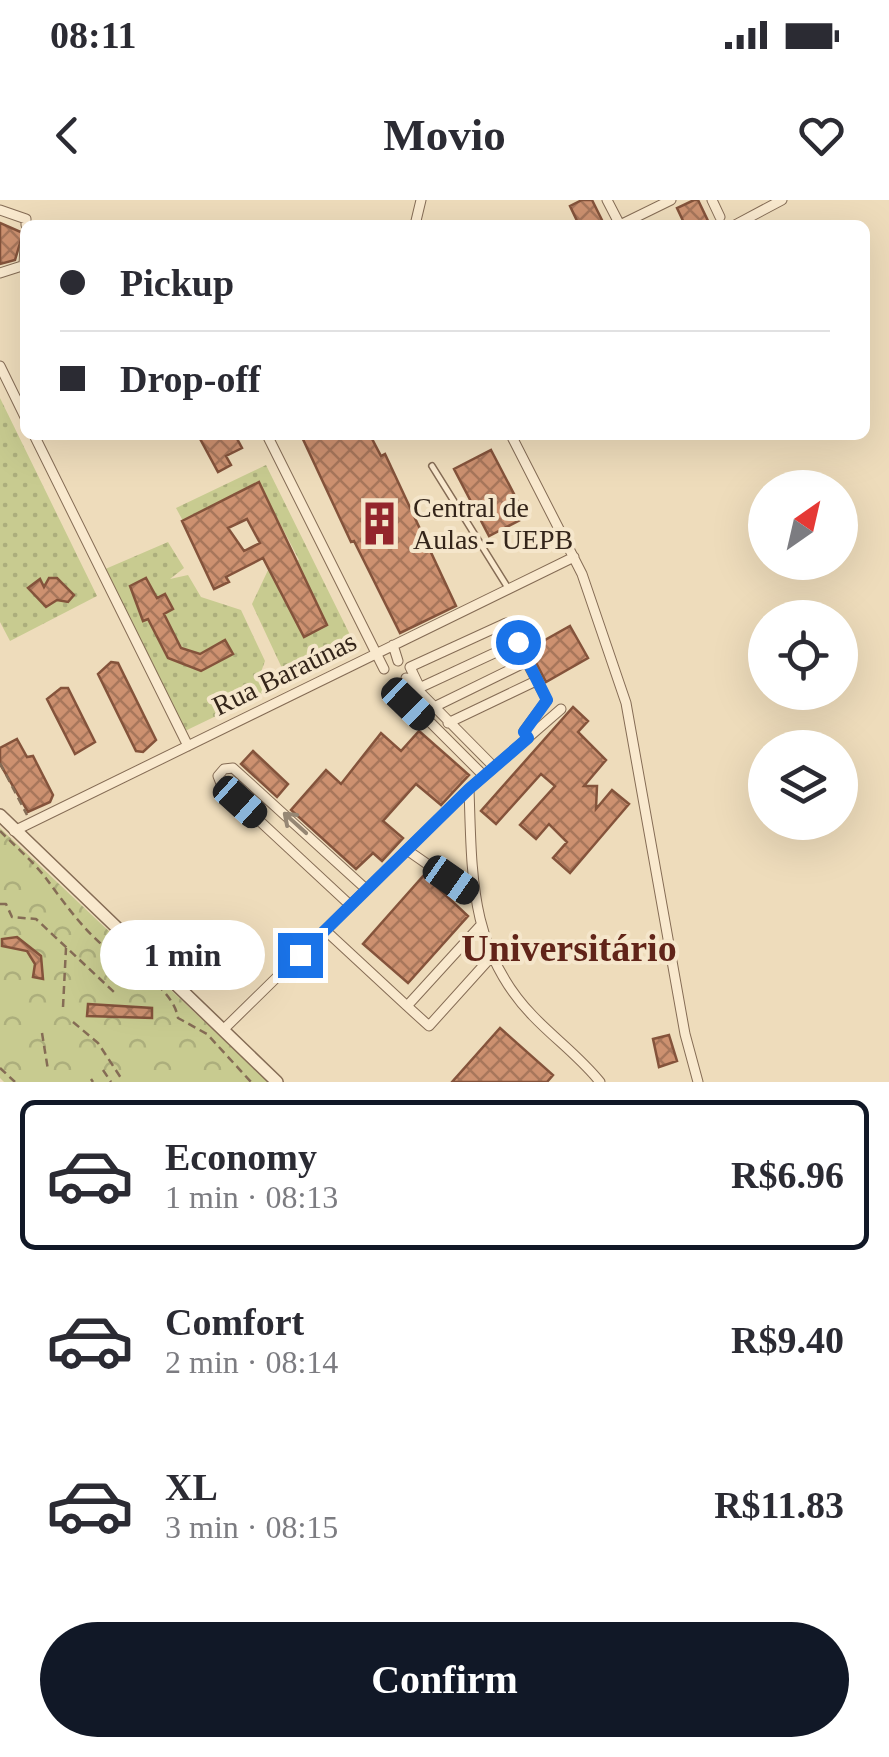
<!DOCTYPE html>
<html lang="en">
<head>
<meta charset="utf-8">
<style>
  body { margin:0; font-family:"Times New Roman",serif; background:#f7f7f7; color:#2b2b33; height:100vh; display:flex; flex-direction:column; font-size:38px; white-space:nowrap }
  * { box-sizing:border-box; margin:0 }
  p { font-size:32px; color:#7c7c81 }
  .icon { flex:none; width:55px; height:55px; fill:none; stroke:currentColor; stroke-width:2; stroke-linecap:round; stroke-linejoin:round }
  .map { position:relative; height:882px; overflow:hidden }
  .panel { display:flex; flex-direction:column; background:#fff; flex:1 }
  .panel>* { flex:none }
  .banner { position:absolute; left:20px; top:20px; width:850px; height:220px; border-radius:15px; box-shadow:0 10px 40px #0002; display:grid; align-content:center; height:220px; padding:0 40px; background:#fff }
  .needle { width:65px; rotate:34deg }
  .fabs { position:absolute; left:748px; top:270px; display:grid; gap:20px }
  .fabs a { display:grid; place-items:center; width:110px; height:110px; border-radius:50%; background:#fff; box-shadow:0 10px 40px #0002; font-size:50px }
  .end { position:absolute; width:45px; height:45px; margin:-22px; border:12px solid #1a73e8; background:#fff; box-shadow:0 0 0 5px #fff }
  .from { border-radius:50% }
  .bubble { position:absolute; height:70px; border-radius:35px; background:#fff; box-shadow:0 10px 40px #0002; font-size:32px; font-weight:600; line-height:70px; text-align:center }
  .car { position:absolute; width:30px; height:60px; margin:-30px -15px; border-radius:12px; box-shadow:0 0 8px 2px #0007; background:linear-gradient(#222 24%,#8ab4d8 0 40%,#222 0 76%,#8ab4d8 0 86%,#222 0) }
  .banner b { display:flex; align-items:center; gap:35px; height:95px; font-size:38px }
  .banner b+b { border-top:2px solid #e1e1e2 }
  .banner i { width:25px; height:25px; background:#2b2b33 }
  ul { padding:18px 0 0; list-style:none }
  li { display:flex; align-items:center; gap:30px; height:150px; margin:0 20px 15px; padding:0 20px; border:5px solid transparent; border-radius:15px }
  li div { flex:1 }
  li b { display:block; font-size:38px }
  li em { font-style:normal; font-weight:600 }
  li.current { border-color:#111827 }
  li>.icon { width:90px; height:90px; stroke-width:1.5 }
  .button { display:flex; gap:20px; margin-top:auto; padding:20px 40px }
  .button a { flex:1; height:115px; border-radius:60px; background:#111827; color:#fff; font-size:40px; font-weight:600; line-height:115px; text-align:center }
  .status { display:flex; justify-content:space-between; align-items:center; height:70px; padding:0 50px; background:#fff; direction:ltr }
  .status svg { height:28px; fill:currentColor }
  header { display:flex; justify-content:space-between; align-items:center; height:130px; padding:0 40px; background:#fff; font-size:45px; font-weight:600 }
  .map>svg:first-child { display:block }
  .grass { fill:url(#grass-dots) }
  .park { fill:url(#park-crowns) }
  .building { fill:url(#building-cross-hatch); stroke:#84533b; stroke-width:2.5; fill-rule:evenodd }
  .lines { fill:none; stroke-linecap:round; stroke-linejoin:round }
  .service-casing { stroke:#856c55; stroke-width:8 }
  .minor-casing { stroke:#856c55; stroke-width:11 }
  .tertiary-casing { stroke:#856c55; stroke-width:14 }
  .path { stroke:#856c55; stroke-width:2.5; stroke-dasharray:8 5; stroke-linecap:butt }
  .service { stroke:#f9e9ce; stroke-width:5 }
  .minor { stroke:#f9e9ce; stroke-width:9 }
  .tertiary { stroke:#f9e9ce; stroke-width:11 }
  .oneway { stroke:#968774 }
  .route { stroke:#1a73e8; stroke-width:12 }
  .labels { text-anchor:middle; stroke-width:8; stroke-linejoin:round; paint-order:stroke }
  .poi-label { font-size:28px; fill:#34251a; stroke:#f5e6cb; text-anchor:start }
  .street-label { font-size:28px; fill:#34251a; stroke:#f5e6cb }
  .district-label { font-size:38px; font-weight:bold; fill:#612419; stroke:#f5e6cb }
</style>
</head>
<body>
<div class="status"><b>08:11</b><svg viewBox="0 0 49 12"><path d="M0 12V9h3v3zM5 12V6h3v6zM10 12V3h3v9zM15 12V0h3v12zM26 1h20v11H26zM47 4h2v5h-2z"/></svg></div>
<header><svg class="icon" aria-label="back" viewBox="0 0 24 24"><path d="M15 5l-7 7 7 7"/></svg>Movio<svg class="icon" aria-label="heart" viewBox="0 0 24 24"><path d="M12 20l-8-8c-3-5 5-10 8-4 3-6 11-1 8 4z"/></svg></header>
<div class="map">
<svg width="889" height="882" viewBox="0 0 889 882">
  <defs>
    <pattern id="grass-dots" width="8" height="8" patternUnits="userSpaceOnUse" patternTransform="scale(2.5)"><rect width="8" height="8" fill="#c8cb90"/><path d="M2 2h.1M6 6h.1" fill="none" stroke="#acae7c" stroke-width="1.8" stroke-linecap="round"/></pattern>
    <pattern id="park-crowns" width="20" height="18" patternUnits="userSpaceOnUse" patternTransform="scale(2.5)"><rect width="20" height="18" fill="#c8cb90"/><path d="M2 6a3 3 0 1 1 6 0M12 15a3 3 0 1 1 6 0" fill="none" stroke="#acae7c"/></pattern>
    <pattern id="building-cross-hatch" width="8" height="8" patternUnits="userSpaceOnUse" patternTransform="scale(2.5)"><rect width="8" height="8" fill="#cd9170"/><path d="M0 0l8 8M0 8l8-8" fill="none" stroke="#a7765b"/></pattern>
  </defs>
  <rect width="100%" height="100%" fill="#eedcbb"/>
  <!-- grass -->
  <path class="grass" d="M0,198L97,396L10,441L0,422Z
    M266,265L357,449L288,481L252,404L269,368L299,360L259,283L183,321L176,308Z
    M168,342L184,368L170,379L188,375L201,397L241,410L265,461L261,472L270,470L278,486L185,531L103,370Z"/>
  <!-- park -->
  <path class="park" d="M0,628L268,882H4L0,878Z"/>
  <!-- building -->
  <path class="building" d="M582,0H592L602,20L579,25L570,6Z
    M694,0H698L709,23L685,25L677,8Z
    M0,23L23,33L15,60L0,64Z
    M198,235H235L242,248L226,256L231,265L218,272Z
    M301,235H370L381,256L385,254L456,406L400,433L354,341L351,342Z
    M491,250L526,317L489,336L454,269Z
    M259,282L327,425L304,437L263,358L226,377L229,382L214,389L182,321ZM247,319L260,343L244,351L228,328Z
    M49,378H57L74,395L68,402L57,400L46,407L28,388L40,379L44,387Z
    M146,378L157,398L165,394L173,409L164,414L181,448L200,454L225,440L233,454L201,471L168,458L148,419L143,421L130,386Z
    M570,426L588,458L546,482L529,449Z
    M111,462L118,463L156,540L143,552L136,551L98,474Z
    M61,488H68L95,542L75,554L47,499Z
    M573,507L588,521L578,532L606,560L584,586H597L596,609L612,590L629,604L570,673L553,658L567,642L549,624L536,639L520,625L555,586L541,574L496,624L481,611Z
    M419,531L469,575L441,605L416,584L383,621L403,638L382,661L373,653L356,669L291,610L326,570L341,584L381,533L401,551Z
    M17,539L27,557L33,556L53,595L50,602L28,612L0,564V548Z
    M253,551L288,584L277,597L241,564Z
    M424,675L468,716L408,783L363,744Z
    M17,737L41,756L43,779L33,777L35,764L27,751L2,746V739Z
    M88,804L152,808V818L87,816Z
    M500,828L553,875L547,882H452Z
    M669,835L677,861L659,867L653,839Z"/>
  <g class="lines">
    <defs>
      <path id="service" d="M432,266L508,388"/>
      <path id="minor" d="M607,0L620,25L671,0
        M712,0L720,17
        M0,10L26,19V25
        M415,25L421,0
        M735,25L782,0
        M24,65L25,45
        M0,73L25,65
        M0,166L25,217
        M34,235L188,546
        M267,235L384,469
        M511,235L582,374L626,503L685,834L698,882
        M393,445L398,461
        M406,478L494,567
        M393,485L484,576
        M420,488L410,467L506,423L547,500L524,531L528,538
        M417,489L518,442
        M432,508L528,461
        M448,523L538,480
        M469,589C472,674 469,750 533,816C555,839 580,857 600,882
        M14,631L574,357
        M407,650L473,696
        M350,705L222,586L218,576L224,569L233,568L366,689
        M325,730L407,806L480,726
        M407,806L429,826L493,755
        M224,829L469,589L561,509"/>
      <path id="tertiary" d="M0,615L277,882"/>
    </defs>
    <!-- service casing -->
    <use href="#service" class="service-casing"/>
    <!-- minor casing -->
    <use href="#minor" class="minor-casing"/>
    <!-- tertiary casing -->
    <use href="#tertiary" class="tertiary-casing"/>
    <!-- path -->
    <path class="path" d="M0,563L27,615
      M0,631C16,647 35,663 48,681C68,708 92,742 122,759C143,772 174,793 178,818L207,834L251,882
      M0,704H6L12,717L36,719L115,793
      M63,807L66,748
      M73,822L98,843L121,878
      M42,833L48,870
      M0,868L15,882
      M103,870L111,882
      M91,879L93,882"/>
    <!-- service -->
    <use href="#service" class="service"/>
    <!-- minor -->
    <use href="#minor" class="minor"/>
    <!-- tertiary -->
    <use href="#tertiary" class="tertiary"/>
  </g>
  <!-- one-way arrows -->
  <defs><path id="oneway-shaft" d="M-6 0H5M1.5-3L5.5 0L1.5 3" fill="none" stroke-width="1.6" stroke-linecap="round" stroke-linejoin="round" transform="scale(2.5)"/></defs>
  <use class="oneway" href="#oneway-shaft" transform="translate(295 623) rotate(-138)"/>
  <g class="lines">
    <!-- route -->
    <path class="route" d="M300,755L469,589L528,538L524,532L547,500L518,442"/>
  </g>
  <!-- icons -->
  <defs>
    <symbol id="building-bare" viewBox="-9 -9 18 18"><path d="M-4-6H4V6H1V3H-1V6H-4ZM-2.5-4.3h1.7v1.8h-1.7ZM.8-4.3h1.7v1.8H.8ZM-2.5-1h1.7V.8h-1.7ZM.8-1h1.7V.8H.8Z" fill="#94252c" stroke="#f5e6cb" stroke-width="2.5" paint-order="stroke"/></symbol>
  </defs>
  <g fill-rule="evenodd">
    <use href="#building-bare" x="348" y="292" width="63" height="63"/>
  </g>
  <g class="labels">
    <!-- poi labels -->
    <g class="poi-label">
      <text x="413" y="317">Central de<tspan x="413" dy="32">Aulas - UEPB</tspan></text>
    </g>
    <!-- street labels -->
    <g class="street-label">
      <text transform="translate(284 473) rotate(-26)" y="10">Rua Baraúnas</text>
    </g>
    <!-- district labels -->
    <g class="district-label">
      <text x="569" y="761">Universitário</text>
    </g>
  </g>
</svg>
<div class="fabs">
<a><svg class="needle" viewBox="-14 -14 28 28"><path d="M0-13l5 13h-10z" fill="#e53935"/><path d="M0 13l5-13h-10z" fill="#7c7c81"/></svg></a>
<a><svg class="icon" aria-label="locate" viewBox="0 0 24 24"><circle cx="12" cy="12" r="6"/><path d="M12 2v4M12 18v4M2 12h4M18 12h4"/></svg></a>
<a><svg class="icon" aria-label="layers" viewBox="0 0 24 24"><path d="M12 4l9 5-9 5-9-5zM3 14l9 5 9-5"/></svg></a>
</div>
<i class="end from" style="left:518px;top:442px"></i>
<i class="end" style="left:300px;top:755px"></i>
<div class="bubble" style="left:100px;top:720px;width:165px">1 min</div>
<i class="car" style="left:408px;top:504px;rotate:134deg"></i>
<i class="car" style="left:240px;top:602px;rotate:132deg"></i>
<i class="car" style="left:451px;top:680px;rotate:125deg"></i>
<div class="banner">
<b><i class="from"></i>Pickup</b>
<b><i></i>Drop-off</b>
</div>
</div>
<section class="panel">
<ul>
<li class="current"><svg class="icon" aria-label="car" viewBox="0 0 24 24"><path d="M5 17H2v-5l4-1 3-4h7l3 4 3 1v5h-3M9 17h6M6 11h13"/><circle cx="7" cy="17" r="2"/><circle cx="17" cy="17" r="2"/></svg><div><b>Economy</b><p>1 min · 08:13</p></div><em>R$6.96</em></li>
<li><svg class="icon" aria-label="car" viewBox="0 0 24 24"><path d="M5 17H2v-5l4-1 3-4h7l3 4 3 1v5h-3M9 17h6M6 11h13"/><circle cx="7" cy="17" r="2"/><circle cx="17" cy="17" r="2"/></svg><div><b>Comfort</b><p>2 min · 08:14</p></div><em>R$9.40</em></li>
<li><svg class="icon" aria-label="car" viewBox="0 0 24 24"><path d="M5 17H2v-5l4-1 3-4h7l3 4 3 1v5h-3M9 17h6M6 11h13"/><circle cx="7" cy="17" r="2"/><circle cx="17" cy="17" r="2"/></svg><div><b>XL</b><p>3 min · 08:15</p></div><em>R$11.83</em></li>
</ul>
<div class="button"><a>Confirm</a></div>
</section>
</body>
</html>
